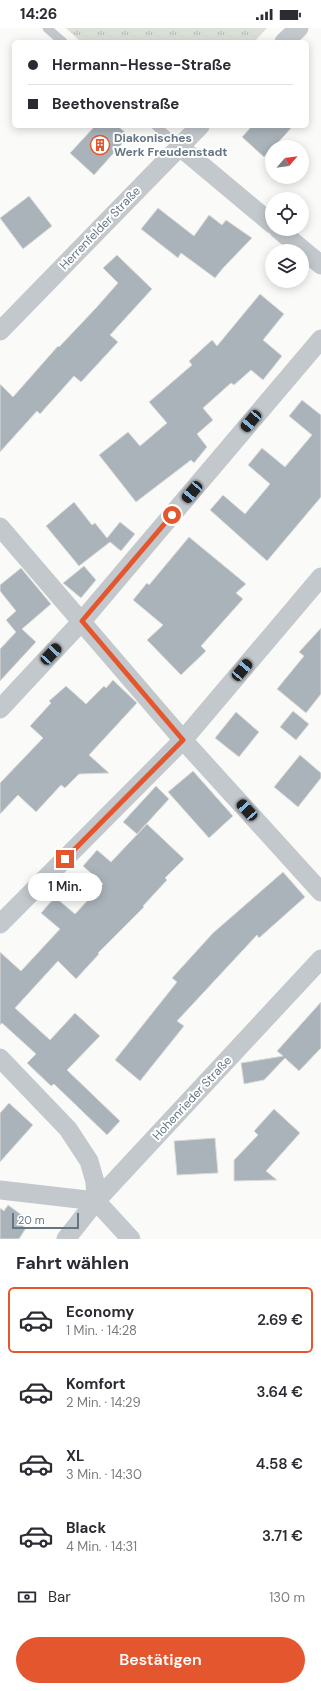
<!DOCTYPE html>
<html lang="de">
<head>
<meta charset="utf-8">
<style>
  body { margin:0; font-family:"DM Sans",sans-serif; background:#f2f2f3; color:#2b2b33; height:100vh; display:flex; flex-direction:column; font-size:15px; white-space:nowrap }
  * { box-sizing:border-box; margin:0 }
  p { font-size:13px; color:#7c7c81 }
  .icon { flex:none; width:22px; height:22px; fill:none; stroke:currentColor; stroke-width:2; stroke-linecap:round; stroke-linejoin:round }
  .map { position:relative; height:1211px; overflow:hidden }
  .drawer { display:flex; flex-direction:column; background:#fff; flex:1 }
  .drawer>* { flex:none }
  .hud { position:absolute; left:12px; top:12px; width:297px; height:88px; border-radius:6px; box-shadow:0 2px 10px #0003; display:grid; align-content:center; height:88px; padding:0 16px; background:#fff }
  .needle { width:26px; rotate:62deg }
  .controls { position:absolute; left:265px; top:112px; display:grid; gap:8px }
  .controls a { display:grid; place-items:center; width:44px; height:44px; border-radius:50%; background:#fff; box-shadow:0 2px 10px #0003; font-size:20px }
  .scale { position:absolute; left:12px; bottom:10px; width:67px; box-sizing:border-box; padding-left:4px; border:2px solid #657683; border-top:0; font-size:11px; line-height:14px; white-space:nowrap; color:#657683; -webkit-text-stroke:3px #fff; paint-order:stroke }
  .end { position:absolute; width:18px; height:18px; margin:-9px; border:5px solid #e4572e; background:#fff; box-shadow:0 0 0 2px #fff }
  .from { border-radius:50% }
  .bubble { position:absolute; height:28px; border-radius:14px; background:#fff; box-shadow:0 2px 10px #0003; font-size:13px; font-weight:600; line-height:28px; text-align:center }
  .car { position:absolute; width:12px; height:24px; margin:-12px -6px; border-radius:5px; box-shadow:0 0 3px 1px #0007; background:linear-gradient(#222 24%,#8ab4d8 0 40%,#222 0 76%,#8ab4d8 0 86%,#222 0) }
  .hud b { display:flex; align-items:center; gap:14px; height:38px; font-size:15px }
  .hud b+b { border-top:1px solid #e1e1e2 }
  .hud i { width:10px; height:10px; background:#2b2b33 }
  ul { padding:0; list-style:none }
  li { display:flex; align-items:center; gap:12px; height:66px; margin:0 8px 6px; padding:0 8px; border:2px solid transparent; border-radius:6px }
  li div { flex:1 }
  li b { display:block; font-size:15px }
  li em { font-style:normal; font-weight:600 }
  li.on { border-color:#e4572e }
  li>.icon { width:36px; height:36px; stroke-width:1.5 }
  h2 { padding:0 16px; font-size:18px; line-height:48px }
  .pay { display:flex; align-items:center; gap:10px; height:44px; padding:0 16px; font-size:15px }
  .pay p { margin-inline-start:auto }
  .cta { display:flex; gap:8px; margin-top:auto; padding:8px 16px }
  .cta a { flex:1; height:46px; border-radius:24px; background:#e4572e; color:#fff; font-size:16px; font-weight:600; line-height:46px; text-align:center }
  .status { display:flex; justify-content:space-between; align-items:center; height:28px; padding:0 20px; background:#fff; direction:ltr }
  .status svg { height:11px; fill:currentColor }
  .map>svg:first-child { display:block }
  .grass { fill:url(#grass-tufts) }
  .building { fill:#aab3b9; stroke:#dcdcda }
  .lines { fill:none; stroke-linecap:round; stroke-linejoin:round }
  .lane { stroke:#c3c8cc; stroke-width:9 }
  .street { stroke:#c3c8cc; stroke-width:19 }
  .route { stroke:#e4572e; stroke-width:5 }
  .labels { text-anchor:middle; stroke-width:4; stroke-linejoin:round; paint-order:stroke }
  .poi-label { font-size:12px; font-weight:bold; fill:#657683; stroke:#fff; text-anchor:start }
  .street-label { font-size:12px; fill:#657683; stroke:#fff }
</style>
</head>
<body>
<div class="status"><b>14:26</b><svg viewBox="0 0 49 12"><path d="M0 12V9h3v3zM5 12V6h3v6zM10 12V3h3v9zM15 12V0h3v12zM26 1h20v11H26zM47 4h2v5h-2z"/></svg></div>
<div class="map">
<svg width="321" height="1211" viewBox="0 0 321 1211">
  <defs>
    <pattern id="grass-tufts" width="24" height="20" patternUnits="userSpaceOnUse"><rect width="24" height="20" fill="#dadfd7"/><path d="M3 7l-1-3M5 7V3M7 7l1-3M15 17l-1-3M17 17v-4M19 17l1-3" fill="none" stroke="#b4b9b4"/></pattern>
  </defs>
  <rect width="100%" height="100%" fill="#fafaf8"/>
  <!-- grass -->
  <path class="grass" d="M66,0H267L254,14H81Z"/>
  <!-- building -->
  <path class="building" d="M95,98H118L129,108L94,147L70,125Z
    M252,98H293L274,119H272L264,129L242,109Z
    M29,168L52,198L23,221L0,190Z
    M158,180L194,208L209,187L222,197L226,192L252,210L223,240L215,250L181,225L178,230L141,201Z
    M117,227L152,261L110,307L118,314L81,354L74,348L40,386L37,383L0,424V356L13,369L58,318L59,319L96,280L118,255L103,240Z
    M260,266L284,286L263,312L282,328L263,352L251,342L234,357L231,355L203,380L213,392L197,406L207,419L194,435L191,432L136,474L99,427L128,404L140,418L167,395L149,374L192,337L189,333L212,312L217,318Z
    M302,372L321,387V469L267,533L210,482L223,467L245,486L270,456L248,437L262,420L285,439L312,407L289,388Z
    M74,474L92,497L95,495L107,510L120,494L135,506L121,523L110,514L79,538L46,498Z
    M189,509L246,556L236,565L243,571L201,618L206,623L181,647L147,612L163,597L133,572L147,555L149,557Z
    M84,538L96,552L81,570L63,555Z
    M21,540L51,576L22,601L36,614L0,653V621L16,604L6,592L16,583L0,563V557Z
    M321,600V666L306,685L277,661L304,628L299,624Z
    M113,652L137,675L89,727L109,745L79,746L65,760L61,757L36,784L18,767L0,786V755L43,710L30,698L51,675L49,673L66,658L86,676L104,658L106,660Z
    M293,683L309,696L296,712L280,699Z
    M236,684L259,704L239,729L215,710Z
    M300,727L321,745V750L298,779L274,759Z
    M193,743L233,788L209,810L168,764Z
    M156,758L169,771L137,806L123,794Z
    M147,796L184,831L165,850L167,852L143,878L144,879L98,925L99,926L76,951L58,933L15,980L50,1012L75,985L100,1008L67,1042L120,1093L107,1107L54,1056L51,1058L27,1035L36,1026L2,995L0,997V924L21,943L60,901L41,885L55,869L75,886L103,856L83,838L97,822L111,834Z
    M283,844L305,869L259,910L257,907L177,993L184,998L140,1053L115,1032L177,954L172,950L213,905Z
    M321,974V1020L299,1043L285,1030L264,1052L244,1056L241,1035L283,1028L277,1023Z
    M9,1075L33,1097L0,1134V1085Z
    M274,1081L300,1105L266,1143L277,1152L234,1153V1132L258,1107L254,1103Z
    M215,1110L218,1145L177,1147L174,1113Z
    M8,1177L23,1188L18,1194L26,1200L19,1211H0V1180L4,1183Z"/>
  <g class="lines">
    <!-- lane -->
    <path class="lane" d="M47,0L63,14
      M156,98L180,119"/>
    <!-- street -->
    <path class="street" d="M284,14L299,0
      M180,119L272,196
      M278,201L321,237
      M0,303L200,98
      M0,499L183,712L321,864
      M0,681L82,593L321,311
      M0,896L183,712L321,549
      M0,1030L68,1101L89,1133L95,1154L96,1173
      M0,1162L96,1173
      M96,1173L131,1211
      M66,1211L96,1173L321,931"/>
  </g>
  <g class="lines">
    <!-- route -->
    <path class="route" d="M65,831L183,712L82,593L172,487"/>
  </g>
  <!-- icons -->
  <defs>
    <symbol id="building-ring" viewBox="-11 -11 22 22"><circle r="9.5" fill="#fff" stroke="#e4572e" stroke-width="1.5"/><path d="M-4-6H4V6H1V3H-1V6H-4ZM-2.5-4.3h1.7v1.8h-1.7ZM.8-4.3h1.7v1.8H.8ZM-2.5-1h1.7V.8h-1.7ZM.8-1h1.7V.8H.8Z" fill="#e4572e"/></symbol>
  </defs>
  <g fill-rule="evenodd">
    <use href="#building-ring" x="89" y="106" width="22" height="22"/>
  </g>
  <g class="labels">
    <!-- poi labels -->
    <g class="poi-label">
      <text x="114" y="114">Diakonisches<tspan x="114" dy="14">Werk Freudenstadt</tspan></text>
    </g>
    <!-- street labels -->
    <g class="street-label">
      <text transform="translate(100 200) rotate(-46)" y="4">Herrenfelder Straße</text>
      <text transform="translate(192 1070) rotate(-47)" y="4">Hohenrieder Straße</text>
    </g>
  </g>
</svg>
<div class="controls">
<a><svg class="needle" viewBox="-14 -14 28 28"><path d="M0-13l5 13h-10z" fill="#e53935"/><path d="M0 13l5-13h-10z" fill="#7c7c81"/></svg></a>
<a><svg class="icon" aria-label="locate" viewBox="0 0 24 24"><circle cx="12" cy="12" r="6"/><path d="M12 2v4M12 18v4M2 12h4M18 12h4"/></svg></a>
<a><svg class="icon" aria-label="layers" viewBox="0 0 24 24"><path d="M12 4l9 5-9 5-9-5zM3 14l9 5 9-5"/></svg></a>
</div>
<div class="scale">20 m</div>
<i class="end from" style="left:172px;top:487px"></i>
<i class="end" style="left:65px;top:831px"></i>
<div class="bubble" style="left:28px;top:845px;width:74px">1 Min.</div>
<i class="car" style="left:251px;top:393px;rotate:220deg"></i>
<i class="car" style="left:192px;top:464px;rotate:220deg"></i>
<i class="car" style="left:51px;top:626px;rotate:43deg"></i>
<i class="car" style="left:242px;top:642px;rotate:40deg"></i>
<i class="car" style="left:247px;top:782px;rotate:318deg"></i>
<div class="hud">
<b><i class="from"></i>Hermann-Hesse-Straße</b>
<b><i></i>Beethovenstraße</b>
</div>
</div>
<section class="drawer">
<h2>Fahrt wählen</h2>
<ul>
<li class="on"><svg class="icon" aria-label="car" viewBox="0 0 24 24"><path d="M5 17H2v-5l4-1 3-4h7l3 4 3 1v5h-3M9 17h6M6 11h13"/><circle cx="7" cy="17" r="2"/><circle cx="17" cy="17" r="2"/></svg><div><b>Economy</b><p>1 Min. · 14:28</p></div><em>2.69 €</em></li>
<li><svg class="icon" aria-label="car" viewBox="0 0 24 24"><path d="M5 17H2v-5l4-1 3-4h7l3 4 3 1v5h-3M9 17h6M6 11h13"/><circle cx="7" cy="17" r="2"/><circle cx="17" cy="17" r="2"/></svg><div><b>Komfort</b><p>2 Min. · 14:29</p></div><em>3.64 €</em></li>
<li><svg class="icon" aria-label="car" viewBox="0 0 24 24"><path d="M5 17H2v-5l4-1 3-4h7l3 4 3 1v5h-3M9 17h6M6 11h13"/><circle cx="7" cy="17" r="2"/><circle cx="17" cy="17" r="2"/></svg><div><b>XL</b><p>3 Min. · 14:30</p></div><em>4.58 €</em></li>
<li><svg class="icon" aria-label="car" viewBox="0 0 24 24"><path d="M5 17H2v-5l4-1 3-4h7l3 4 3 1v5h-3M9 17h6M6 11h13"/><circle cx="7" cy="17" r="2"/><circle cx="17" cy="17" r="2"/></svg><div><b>Black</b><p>4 Min. · 14:31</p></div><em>3.71 €</em></li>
</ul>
<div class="pay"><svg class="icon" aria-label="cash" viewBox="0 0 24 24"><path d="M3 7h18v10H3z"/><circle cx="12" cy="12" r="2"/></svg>Bar<p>130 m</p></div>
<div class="cta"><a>Bestätigen</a></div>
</section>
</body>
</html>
